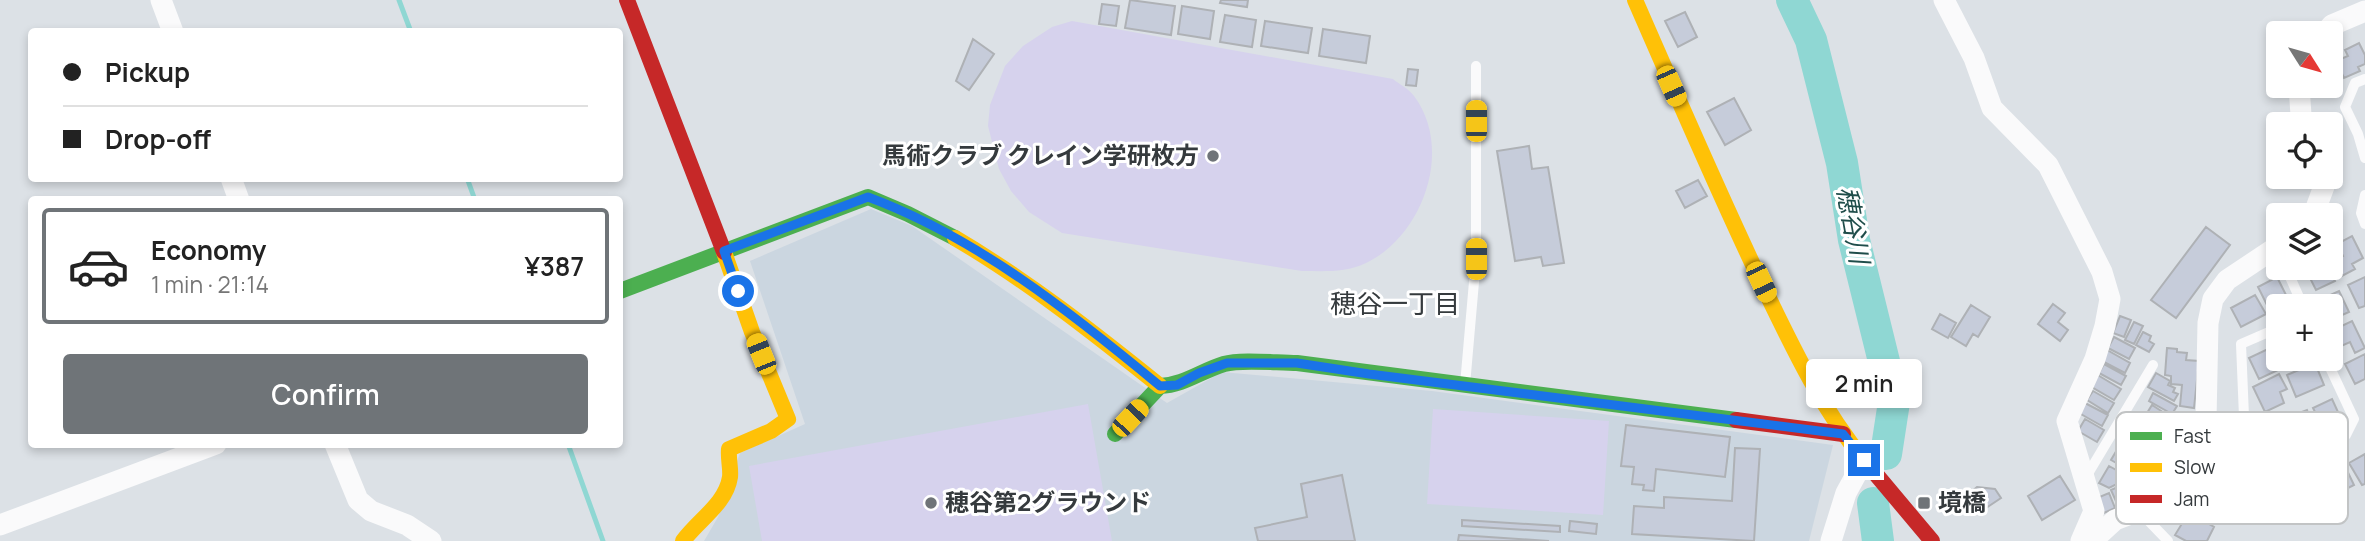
<!DOCTYPE html>
<html lang="en">
<head>
<meta charset="utf-8">
<style>
  body { margin:0; font-family:Manrope,"Noto Sans JP",sans-serif; background:#f6f6f6; color:#222; height:100vh; display:flex; flex-direction:column; font-size:26px; white-space:nowrap }
  * { box-sizing:border-box; margin:0 }
  p { font-size:23px; color:#767676 }
  .icon { flex:none; width:38px; height:38px; fill:none; stroke:currentColor; stroke-width:2; stroke-linecap:round; stroke-linejoin:round }
  .map { position:relative; flex:1; overflow:hidden }
  .details { position:absolute; left:28px; top:196px; width:595px; height:252px; display:flex; flex-direction:column; background:#fff; border-radius:7px; box-shadow:0 4px 10px #0003 }
  .details>* { flex:none }
  .banner { position:absolute; left:28px; top:28px; width:595px; height:154px; border-radius:7px; box-shadow:0 4px 10px #0003; display:grid; align-content:center; height:154px; padding:0 35px; background:#fff }
  .needle { width:46px; rotate:127deg }
  .controls { position:absolute; left:2266px; top:21px; display:grid; gap:14px }
  .controls a { display:grid; place-items:center; width:77px; height:77px; border-radius:7px; background:#fff; box-shadow:0 4px 10px #0003; font-size:35px }
  .end { position:absolute; width:32px; height:32px; margin:-16px; border:9px solid #1a73e8; background:#fff; box-shadow:0 0 0 4px #fff }
  .from { border-radius:50% }
  .bubble { position:absolute; height:49px; border-radius:7px; background:#fff; box-shadow:0 4px 10px #0003; font-size:23px; font-weight:600; line-height:49px; text-align:center }
  .car { position:absolute; width:21px; height:42px; margin:-21px -10px; border-radius:9px; box-shadow:0 0 5px 2px #0007; background:linear-gradient(#f5c518 24%,#345 0 40%,#f5c518 0 76%,#345 0 86%,#f5c518 0) }
  .banner b { display:flex; align-items:center; gap:24px; height:66px; font-size:26px }
  .banner b+b { border-top:2px solid #e0e0e0 }
  .banner i { width:18px; height:18px; background:#222 }
  ul { padding:12px 0 0; list-style:none }
  li { display:flex; align-items:center; gap:21px; height:116px; margin:0 14px 10px; padding:0 21px; border:4px solid #e0e0e0; border-radius:7px }
  li div { flex:1 }
  li b { display:block; font-size:26px }
  li em { font-style:normal; font-weight:600 }
  li.on { border-color:#6f7478 }
  li>.icon { width:63px; height:63px; stroke-width:1.5 }
  .button { display:flex; gap:14px; margin-top:auto; padding:14px 35px }
  .button a { flex:1; height:80px; border-radius:7px; background:#6f7478; color:#fff; font-size:28px; font-weight:600; line-height:80px; text-align:center }
  .map>svg:first-child { display:block }
  .built { fill:#cbd6e0 }
  .green { fill:#d6d2ed }
  .lines { fill:none; stroke-linecap:round; stroke-linejoin:round }
  .stream { stroke:#8fd7d3; stroke-width:5 }
  .river { stroke:#8fd7d3; stroke-width:32 }
  .building { fill:#c6ccda; stroke:#aeb1b5; stroke-width:2 }
  .lane { stroke:#fafafb; stroke-width:10 }
  .street { stroke:#fafafb; stroke-width:21 }
  .fast { stroke:#4caf50; stroke-width:16 }
  .slow { stroke:#ffc107; stroke-width:16 }
  .jam { stroke:#c62828; stroke-width:16 }
  .route { stroke:#1a73e8; stroke-width:9 }
  .poi-dot { fill:#6f7478; stroke:#fff; stroke-width:2.5 }
  .labels { text-anchor:middle; stroke-width:6; stroke-linejoin:round; paint-order:stroke }
  .poi-label { font-size:24px; font-weight:bold; fill:#353a3d; stroke:#fff; text-anchor:start }
  .water-label { font-size:26px; font-style:italic; fill:#1f4d4a; stroke:#fff }
  .neighbourhood-label { font-size:26px; fill:#353a3d; stroke:#fff }
  .key { fill:#fff; stroke:#c2c4c5; stroke-width:2 }
  .key-label { font-size:19px; fill:#353a3d }
</style>
</head>
<body>
<div class="map">
<svg width="2365" height="541" viewBox="0 0 2365 541">
  <rect width="100%" height="100%" fill="#dce1e6"/>
  <!-- built -->
  <path class="built" d="M871,209L912,226L1167,403L1222,372L1432,391L1833,445L1809,541H704L718,517L740,453L805,424L750,261Z"/>
  <!-- green -->
  <path class="green" d="M1072,21L1393,79C1399,84 1409,89 1414,96C1454,149 1423,236 1366,263C1345,273 1325,271 1302,271L1062,233L1029,212L1011,191L999,169L988,126L990,105L1005,66L1023,46L1052,27Z
    M1088,404L1112,541H762L749,466Z
    M1433,409L1609,421L1603,515L1427,504Z"/>
  <g class="lines">
    <!-- stream -->
    <path class="stream" d="M399,0L411,32
      M467,178L475,200
      M568,444L603,541"/>
    <!-- river -->
    <path class="river" d="M1792,0L1811,40L1842,163L1854,240L1894,402L1886,454
      M1873,503L1878,541"/>
  </g>
  <!-- building -->
  <path class="building" d="M1130,0L1175,6L1171,35L1125,28Z
    M1221,0H1248L1247,7L1220,3Z
    M1102,4L1119,6L1116,26L1099,24Z
    M1182,6L1214,11L1210,39L1178,34Z
    M1685,12L1697,37L1678,47L1665,21Z
    M1225,15L1256,20L1252,47L1220,42Z
    M1265,21L1312,28L1308,53L1261,46Z
    M1323,29L1370,36L1366,63L1319,56Z
    M973,39L994,54L969,90L956,81Z
    M2359,43L2365,55V64L2358,67L2360,71L2344,78L2336,61L2348,56L2345,50Z
    M1408,69L1418,70L1416,86L1406,85Z
    M1734,98L1751,130L1725,145L1707,112Z
    M1529,146L1532,169L1548,167L1564,263L1543,266L1541,257L1515,261L1497,151Z
    M1698,180L1707,196L1685,208L1676,191Z
    M2206,227L2230,245L2176,318L2151,300Z
    M2352,236L2363,258L2352,264L2355,269L2342,276L2334,261L2343,256L2337,244Z
    M2305,268H2329L2335,281L2316,290Z
    M2277,277L2291,305L2278,306V311L2272,315L2258,287Z
    M2365,277V306L2359,308L2348,285Z
    M2339,291L2349,312L2331,320V306H2319L2317,301Z
    M2255,295L2266,314L2241,327L2231,308Z
    M2053,304L2065,313L2058,322L2068,330L2060,341L2038,324Z
    M1971,305L1990,317L1978,337L1973,334L1966,346L1951,337Z
    M1940,314L1956,323L1948,338L1932,329Z
    M2120,316L2131,320L2124,337L2113,333Z
    M2352,321L2365,348L2355,353L2350,342L2339,347L2331,331Z
    M2134,322L2143,326L2134,344L2125,340Z
    M2143,332L2151,336L2149,341L2154,344L2149,352L2136,345Z
    M2114,337L2135,348L2129,359L2108,348Z
    M2167,348L2177,349V352L2187,353L2186,360L2199,361L2194,408L2180,406L2182,385L2171,384V376L2165,375Z
    M2270,348L2280,369L2259,379L2249,358Z
    M2107,350L2130,363L2125,373L2102,361Z
    M2365,354V379L2355,384L2345,364Z
    M2315,363L2324,385L2296,397L2287,375Z
    M2104,364L2126,376L2121,385L2099,373Z
    M2156,373L2170,381L2168,385L2175,388L2173,392L2178,394L2174,401L2148,387Z
    M2096,374L2121,389L2114,400L2090,386Z
    M2279,374L2287,389L2280,392L2284,403L2265,412L2253,387Z
    M2093,391L2114,403L2108,413L2087,400Z
    M2153,393L2177,406L2172,414L2149,401Z
    M2332,399L2343,423L2325,432L2313,408Z
    M2085,403L2108,415L2102,426L2079,413Z
    M2152,405L2172,418L2165,431L2144,418Z
    M2307,410L2317,437L2298,445L2288,417Z
    M2085,419L2104,430L2097,442L2078,431Z
    M1626,425L1730,437L1725,477L1656,469L1654,491L1643,490L1644,485L1632,484L1634,467L1621,466Z
    M1735,448L1760,449L1754,541L1632,534L1634,506L1664,508V497L1732,501Z
    M2118,448L2132,456L2135,450L2145,455L2134,473L2111,460Z
    M2365,454V484L2362,485L2349,463Z
    M2343,462L2354,485L2332,496L2321,473Z
    M2109,466L2125,475L2121,482L2109,488L2099,483Z
    M1342,475L1355,541H1258L1255,528L1307,517L1301,484Z
    M2060,476L2075,500L2042,520L2028,496Z
    M2122,485L2130,500L2118,506L2111,490Z
    M1977,487L1995,489L2001,498L1983,510L1971,492Z
    M2109,493L2115,508L2104,513L2097,498Z
    M2189,512L2214,527L2207,541H2186L2175,535Z
    M1462,520L1560,526V532L1462,526Z
    M1570,521L1597,524L1596,534L1569,531Z
    M1459,535L1549,541H1458Z"/>
  <g class="lines">
    <!-- lane -->
    <path class="lane" d="M2365,79L2355,83L2345,107L2358,134L2365,158
      M2365,195L2361,213L2365,224
      M2286,268L2303,306
      M2278,328L2241,344L2245,441L2267,458L2284,460L2346,435L2354,419L2326,359
      M1465,385L1476,259V66
      M2086,477L2153,365
      M2140,512L2168,541"/>
    <!-- street -->
    <path class="street" d="M161,0L173,32
      M1944,0L1974,58L1992,108L2048,165L2102,272L2110,299L2105,326L2095,359L2067,421L2094,511L2081,541
      M2325,33L2332,25L2365,11
      M2299,86L2301,115L2305,124
      M231,178L239,200
      M2310,215L2316,208L2326,181L2324,177
      M335,444L358,500L371,511L407,525L431,541
      M0,525L216,444
      M1831,541L1846,493L1864,460
      M2092,541L2115,520L2173,498L2194,476L2200,460L2206,420L2208,323L2213,299L2227,280L2278,246"/>
    <!-- fast -->
    <path class="fast" d="M620,291L868,197L908,214L955,238
      M1115,434L1160,386C1184,385 1201,371 1224,364C1241,359 1277,363 1297,363L1736,420"/>
    <!-- slow -->
    <path class="slow" d="M1635,0C1677,96 1718,192 1763,286C1792,346 1821,408 1864,460
      M955,238C1028,281 1094,333 1160,386
      M683,541C698,520 726,504 730,477C731,468 728,459 729,449L771,431L788,419L752,332L724,252"/>
    <!-- jam -->
    <path class="jam" d="M627,0L724,252
      M1736,420L1843,434
      M1864,460L1932,541"/>
  </g>
  <g class="lines">
    <!-- route -->
    <path class="route" d="M738,291L724,251L868,197C976,237 1072,313 1160,386L1177,385L1199,373L1227,363H1297L1369,374L1843,434L1864,460"/>
  </g>
  <!-- markers -->
  <g class="poi-dot">
    <circle cx="1213" cy="156" r="7"/>
    <circle cx="931" cy="503" r="7"/>
    <rect x="1917" y="496" width="14" height="14" rx="3.5"/>
  </g>
  <g class="labels">
    <!-- poi labels -->
    <g class="poi-label">
      <text x="1199" y="164" text-anchor="end">馬術クラブ クレイン学研枚方</text>
      <text x="945" y="511">穂谷第2グラウンド</text>
      <text x="1938" y="511">境橋</text>
    </g>
    <!-- water labels -->
    <g class="water-label">
      <text transform="translate(1853 225) rotate(80)" y="9">穂谷川</text>
    </g>
    <!-- neighbourhood labels -->
    <g class="neighbourhood-label">
      <text x="1395" y="313">穂谷一丁目</text>
    </g>
  </g>
  <!-- legend -->
  <rect x="2116" y="412" width="232" height="112" rx="10" class="key"/>
  <rect x="2130" y="432" width="32" height="8" fill="#4caf50"/>
  <rect x="2130" y="463" width="32" height="9" fill="#ffc107"/>
  <rect x="2130" y="495" width="32" height="8" fill="#c62828"/>
  <g class="key-label">
    <text x="2174" y="443">Fast</text>
    <text x="2174" y="474">Slow</text>
    <text x="2174" y="506">Jam</text>
  </g>
</svg>
<div class="controls">
<a><svg class="needle" viewBox="-14 -14 28 28"><path d="M0-13l5 13h-10z" fill="#e53935"/><path d="M0 13l5-13h-10z" fill="#767676"/></svg></a>
<a><svg class="icon" aria-label="locate" viewBox="0 0 24 24"><circle cx="12" cy="12" r="6"/><path d="M12 2v4M12 18v4M2 12h4M18 12h4"/></svg></a>
<a><svg class="icon" aria-label="layers" viewBox="0 0 24 24"><path d="M12 4l9 5-9 5-9-5zM3 14l9 5 9-5"/></svg></a>
<a>+</a>
</div>
<i class="end from" style="left:738px;top:291px"></i>
<i class="end" style="left:1864px;top:460px"></i>
<div class="bubble" style="left:1806px;top:359px;width:116px">2 min</div>
<i class="car" style="left:1671px;top:86px;rotate:156deg"></i>
<i class="car" style="left:1476px;top:121px;rotate:0deg"></i>
<i class="car" style="left:1476px;top:259px;rotate:0deg"></i>
<i class="car" style="left:1761px;top:282px;rotate:155deg"></i>
<i class="car" style="left:761px;top:354px;rotate:338deg"></i>
<i class="car" style="left:1130px;top:418px;rotate:43deg"></i>
<div class="banner">
<b><i class="from"></i>Pickup</b>
<b><i></i>Drop-off</b>
</div>
<section class="details">
<ul>
<li class="on"><svg class="icon" aria-label="car" viewBox="0 0 24 24"><path d="M5 17H2v-5l4-1 3-4h7l3 4 3 1v5h-3M9 17h6M6 11h13"/><circle cx="7" cy="17" r="2"/><circle cx="17" cy="17" r="2"/></svg><div><b>Economy</b><p>1 min · 21:14</p></div><em>¥387</em></li>
</ul>
<div class="button"><a>Confirm</a></div>
</section>
</div>
</body>
</html>
